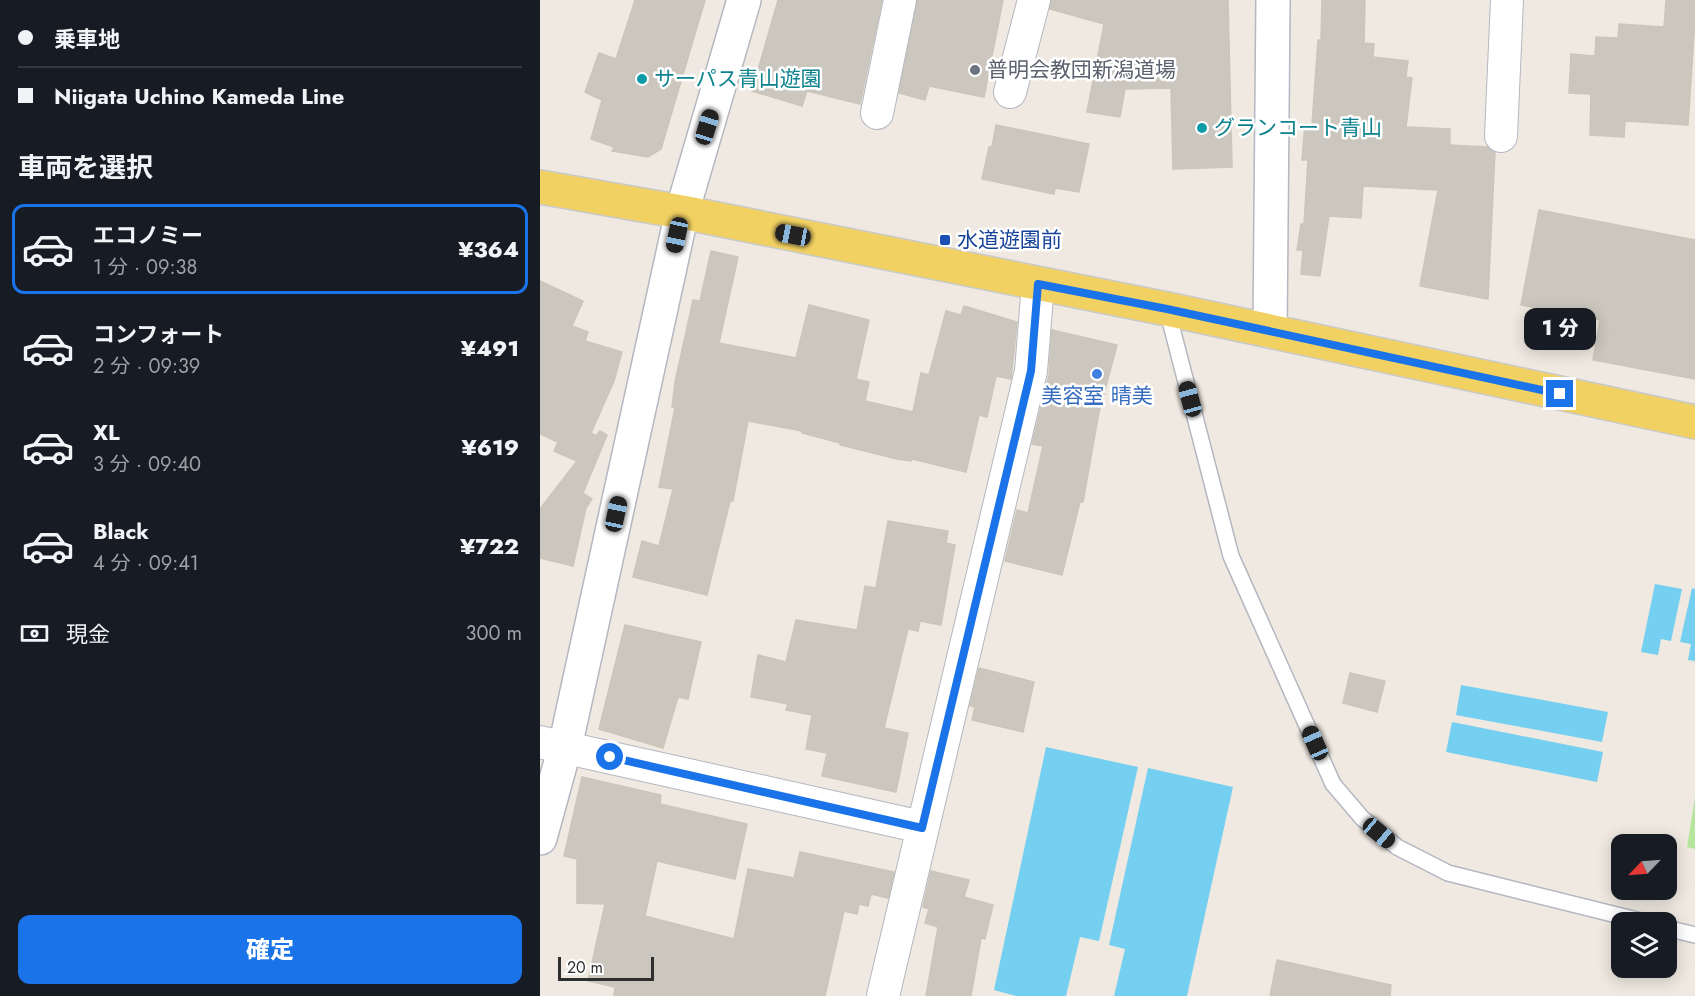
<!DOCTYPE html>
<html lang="ja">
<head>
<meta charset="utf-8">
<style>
  body { margin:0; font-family:Jost,"Noto Sans JP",sans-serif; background:#20242c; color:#f1f3f6; height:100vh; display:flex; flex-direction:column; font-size:22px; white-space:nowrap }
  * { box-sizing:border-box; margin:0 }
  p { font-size:20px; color:#9ea1a6 }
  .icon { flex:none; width:33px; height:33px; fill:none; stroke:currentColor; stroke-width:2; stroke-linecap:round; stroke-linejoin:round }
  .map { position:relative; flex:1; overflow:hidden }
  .drawer { display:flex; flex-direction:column; background:#171b24; width:540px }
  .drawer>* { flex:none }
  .banner { display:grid; align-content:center; height:132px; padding:0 18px; background:#171b24 }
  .needle { width:39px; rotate:245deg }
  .fabs { position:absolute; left:1071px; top:834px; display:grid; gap:12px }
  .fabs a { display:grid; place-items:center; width:66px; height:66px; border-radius:12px; background:#171b24; box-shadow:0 3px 15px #0003; font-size:30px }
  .scale { position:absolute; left:18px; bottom:15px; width:96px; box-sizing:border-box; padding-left:6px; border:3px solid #2e2e2e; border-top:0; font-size:16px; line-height:21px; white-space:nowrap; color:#2e2e2e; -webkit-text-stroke:4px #fff; paint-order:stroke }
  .end { position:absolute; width:27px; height:27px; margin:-14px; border:8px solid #1a73e8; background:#fff; box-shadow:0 0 0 3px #fff }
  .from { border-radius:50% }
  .bubble { position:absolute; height:42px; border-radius:12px; background:#171b24; box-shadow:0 3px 15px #0003; font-size:20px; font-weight:800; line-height:42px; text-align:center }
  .car { position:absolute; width:18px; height:36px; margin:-18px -9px; border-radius:8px; box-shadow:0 0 4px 2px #0007; background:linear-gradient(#222 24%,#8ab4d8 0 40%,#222 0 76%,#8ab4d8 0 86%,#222 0) }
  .banner b { display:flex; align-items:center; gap:21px; height:57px; font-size:22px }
  .banner b+b { border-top:2px solid #363941 }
  .banner i { width:15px; height:15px; background:#f1f3f6 }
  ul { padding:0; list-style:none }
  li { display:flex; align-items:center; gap:18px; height:90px; margin:0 12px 9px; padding:0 6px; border:3px solid transparent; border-radius:12px }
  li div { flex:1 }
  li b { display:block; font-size:22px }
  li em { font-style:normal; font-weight:800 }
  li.active { border-color:#1a73e8 }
  li>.icon { width:54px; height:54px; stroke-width:1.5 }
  h2 { padding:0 18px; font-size:27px; line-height:72px }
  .pay { display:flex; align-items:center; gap:15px; height:66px; padding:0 18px; font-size:22px }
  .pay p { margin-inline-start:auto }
  .primary-button { display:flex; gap:12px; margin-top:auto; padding:12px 18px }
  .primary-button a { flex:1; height:69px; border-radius:12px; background:#1a73e8; color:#fff; font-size:24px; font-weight:800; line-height:69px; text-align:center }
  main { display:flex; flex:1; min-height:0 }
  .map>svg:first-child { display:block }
  .green { fill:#b6e59e }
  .water { fill:#75cff0 }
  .building { fill:#cbc7bf; stroke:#cbc5ba; stroke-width:1.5 }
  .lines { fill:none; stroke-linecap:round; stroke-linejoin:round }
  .lane-casing { stroke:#b4b7c1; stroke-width:18 }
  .street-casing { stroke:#b4b7c1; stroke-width:34 }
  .secondary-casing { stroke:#b4b7c1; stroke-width:36 }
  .primary-casing { stroke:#c9c9c9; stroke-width:36 }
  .lane { stroke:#fff; stroke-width:15 }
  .street { stroke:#fff; stroke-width:32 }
  .secondary { stroke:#fff; stroke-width:33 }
  .primary { stroke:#f2d163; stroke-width:33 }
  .route { stroke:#1a73e8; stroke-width:8 }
  .worship-dot { fill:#6b7280; stroke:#fff; stroke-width:2 }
  .culture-dot { fill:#0f9aa8; stroke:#fff; stroke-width:2 }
  .transit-dot { fill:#1a4fb4; stroke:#fff; stroke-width:2 }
  .shop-dot { fill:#3f7fe0; stroke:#fff; stroke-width:2 }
  .labels { text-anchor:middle; stroke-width:5; stroke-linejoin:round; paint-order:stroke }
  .worship-label { font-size:21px; fill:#5b616d; stroke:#fff; text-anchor:start }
  .culture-label { font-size:21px; fill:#0d838f; stroke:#fff; text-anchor:start }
  .transit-label { font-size:21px; fill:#164399; stroke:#fff; text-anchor:start }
  .shop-label { font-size:21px; fill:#366cbe; stroke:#fff }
</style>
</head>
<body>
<main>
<section class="drawer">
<div class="banner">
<b><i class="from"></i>乗車地</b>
<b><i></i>Niigata Uchino Kameda Line</b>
</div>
<h2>車両を選択</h2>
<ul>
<li class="active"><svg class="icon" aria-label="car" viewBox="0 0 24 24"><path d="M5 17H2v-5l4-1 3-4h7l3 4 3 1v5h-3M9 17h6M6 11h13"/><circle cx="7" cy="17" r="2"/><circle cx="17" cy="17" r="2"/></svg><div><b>エコノミー</b><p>1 分 · 09:38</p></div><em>¥364</em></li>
<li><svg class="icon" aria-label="car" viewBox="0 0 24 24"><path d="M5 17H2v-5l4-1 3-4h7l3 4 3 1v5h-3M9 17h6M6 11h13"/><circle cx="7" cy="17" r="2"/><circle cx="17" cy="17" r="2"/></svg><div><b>コンフォート</b><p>2 分 · 09:39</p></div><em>¥491</em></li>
<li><svg class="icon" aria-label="car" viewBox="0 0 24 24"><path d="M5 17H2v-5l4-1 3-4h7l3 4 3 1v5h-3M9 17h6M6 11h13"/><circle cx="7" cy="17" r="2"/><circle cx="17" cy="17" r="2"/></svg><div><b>XL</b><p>3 分 · 09:40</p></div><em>¥619</em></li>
<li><svg class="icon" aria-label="car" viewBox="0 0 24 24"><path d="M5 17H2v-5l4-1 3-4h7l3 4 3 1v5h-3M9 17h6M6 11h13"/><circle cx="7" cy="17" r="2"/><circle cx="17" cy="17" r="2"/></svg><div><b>Black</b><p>4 分 · 09:41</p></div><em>¥722</em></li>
</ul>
<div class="pay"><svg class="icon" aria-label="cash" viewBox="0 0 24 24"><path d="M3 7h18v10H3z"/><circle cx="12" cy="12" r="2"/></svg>現金<p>300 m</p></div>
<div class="primary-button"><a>確定</a></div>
</section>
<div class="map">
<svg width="1155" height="996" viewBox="0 0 1155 996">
  <rect width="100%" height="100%" fill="#efe9e1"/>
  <!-- green -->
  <path class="green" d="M1155,797V849L1147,847Z"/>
  <!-- water -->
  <path class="water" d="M1115,584L1142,589L1131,641L1121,639L1118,655L1101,652Z
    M1152,588L1155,589V661L1148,660L1151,644L1140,642Z
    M921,685L1068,712L1062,742L916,715Z
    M912,722L1063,752L1057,782L906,752Z
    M506,747L598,767L559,941L540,937L526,996H476L454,990Z
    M608,768L693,787L647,996H574L585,949L569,945Z"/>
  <!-- building -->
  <path class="building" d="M95,0H165L121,149L108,157L72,151L74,147L51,139L62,100L45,92L59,53L76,59Z
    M238,0H342L320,104L267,91L262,106L212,91Z
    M377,0H463L444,97L389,86L385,100L359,93Z
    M511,0H688L692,167L633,169L631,88L585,89L580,117L547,112L564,24L510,9Z
    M782,0H825L824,43L834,44L833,57L868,61L866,77L872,78L866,127L910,129V145L947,147L955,152L948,299L880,286L898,190L823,186L821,218L789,216L780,276L761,274L763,250H757L761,224H764L768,160H762L765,124L772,125L778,40H781Z
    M1126,0H1155V34H1154L1148,125L1085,121L1084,137L1050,135L1051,94L1029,93L1031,54L1055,56L1056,37L1078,38L1079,24L1124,27Z
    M456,125L549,144L539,192L515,188L514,194L442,179L449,147H452Z
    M999,210L1155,240V379L1053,360L1060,320L981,305Z
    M171,251L198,257L179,343L256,358L269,305L329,320L316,379L329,382L325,401L373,412L381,373L389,375L406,311L421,315L424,306L477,322L471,379L456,376L447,417L439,415L426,472L372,459L371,461L357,459L300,445V443L262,433V431L208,421L193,501H190L167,595L93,577L102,541L119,546L133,489L119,487L135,408L132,407L135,382L153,300L160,301Z
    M0,281L43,301L32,326L48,332L45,341L82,352L74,381L51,433L56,436L60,431L67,435L43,493L52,499L46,508L33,566L0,558V509L37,461L14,451L18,442L0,434Z
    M512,330L577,345L559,412L543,502H540L522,575L465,561L477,510L488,513L503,446L492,444L509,375Z
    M348,521L408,531L406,543L415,545L401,625L380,621L378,631L368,629L344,728L368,733L356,792L282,776L287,753L266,749L272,715L246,710L248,704L211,697L218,655L246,662L256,620L317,630L325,586L336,588Z
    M85,625L161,642L148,699L138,697L123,748L59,729Z
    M439,668L494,682L483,732L432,720L435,707L430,706Z
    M810,673L845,681L837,712L803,703Z
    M42,777L121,795L120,804L207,824L195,879L117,861L105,916L194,939L208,869L254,878L260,852L354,872L348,898L331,894L328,906L319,904L317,914L304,911L285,996H74L75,987L48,981L65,904L37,903V859L24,856Z
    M391,871L429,880L424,897L453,905L445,939L441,938L431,996H386L398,927L385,923L389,909L383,907Z
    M737,960L851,985L850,996H730Z"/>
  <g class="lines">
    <defs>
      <path id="lane" d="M627,309L691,556L793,784L822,818L857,847L908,873L1105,922
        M1126,928L1155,935"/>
      <path id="street" d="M470,92L494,0
        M337,113L360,0
        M961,136L967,0
        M0,742L382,827
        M343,996L491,371L498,284"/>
      <path id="secondary" d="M730,331L733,0
        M0,838L25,747L142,212L204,0"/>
      <path id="primary" d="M0,187L142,212L627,309L1155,422"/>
    </defs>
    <!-- lane casing -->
    <use href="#lane" class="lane-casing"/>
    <!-- street casing -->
    <use href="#street" class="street-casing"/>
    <!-- secondary casing -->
    <use href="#secondary" class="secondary-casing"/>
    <!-- primary casing -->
    <use href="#primary" class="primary-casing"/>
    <!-- lane -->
    <use href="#lane" class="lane"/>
    <!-- street -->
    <use href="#street" class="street"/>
    <!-- secondary -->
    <use href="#secondary" class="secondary"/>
    <!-- primary -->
    <use href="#primary" class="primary"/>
  </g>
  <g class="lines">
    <!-- route -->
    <path class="route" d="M70,757L382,828L491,371L498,284L627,309L1020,394"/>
  </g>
  <!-- markers -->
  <circle class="worship-dot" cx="435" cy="70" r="6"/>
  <g class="culture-dot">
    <circle cx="102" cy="79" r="6"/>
    <circle cx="662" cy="128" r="6"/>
  </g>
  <rect class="transit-dot" x="399" y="234" width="12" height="12" rx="3"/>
  <circle class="shop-dot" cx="557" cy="374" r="6"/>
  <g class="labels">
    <!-- worship labels -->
    <g class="worship-label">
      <text x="447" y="77">普明会教団新潟道場</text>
    </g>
    <!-- culture labels -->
    <g class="culture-label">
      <text x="114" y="86">サーパス青山遊園</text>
      <text x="674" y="135">グランコート青山</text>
    </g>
    <!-- transit labels -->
    <g class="transit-label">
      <text x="417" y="247">水道遊園前</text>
    </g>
    <!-- shop labels -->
    <g class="shop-label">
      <text x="557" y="403">美容室 晴美</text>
    </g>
  </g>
</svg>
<div class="fabs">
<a><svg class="needle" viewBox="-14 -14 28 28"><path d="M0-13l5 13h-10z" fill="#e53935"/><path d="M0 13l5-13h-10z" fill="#9ea1a6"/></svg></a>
<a><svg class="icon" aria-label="layers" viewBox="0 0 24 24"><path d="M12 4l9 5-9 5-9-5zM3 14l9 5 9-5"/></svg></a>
</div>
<div class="scale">20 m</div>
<i class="end from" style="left:70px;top:757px"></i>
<i class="end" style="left:1020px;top:394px"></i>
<div class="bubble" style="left:984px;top:308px;width:72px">1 分</div>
<i class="car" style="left:167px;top:127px;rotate:17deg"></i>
<i class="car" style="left:137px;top:235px;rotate:192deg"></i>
<i class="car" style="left:253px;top:235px;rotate:281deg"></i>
<i class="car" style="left:650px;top:399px;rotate:345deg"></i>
<i class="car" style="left:76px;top:514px;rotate:12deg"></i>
<i class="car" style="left:775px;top:743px;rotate:336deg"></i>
<i class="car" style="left:839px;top:833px;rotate:130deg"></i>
</div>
</main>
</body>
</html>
